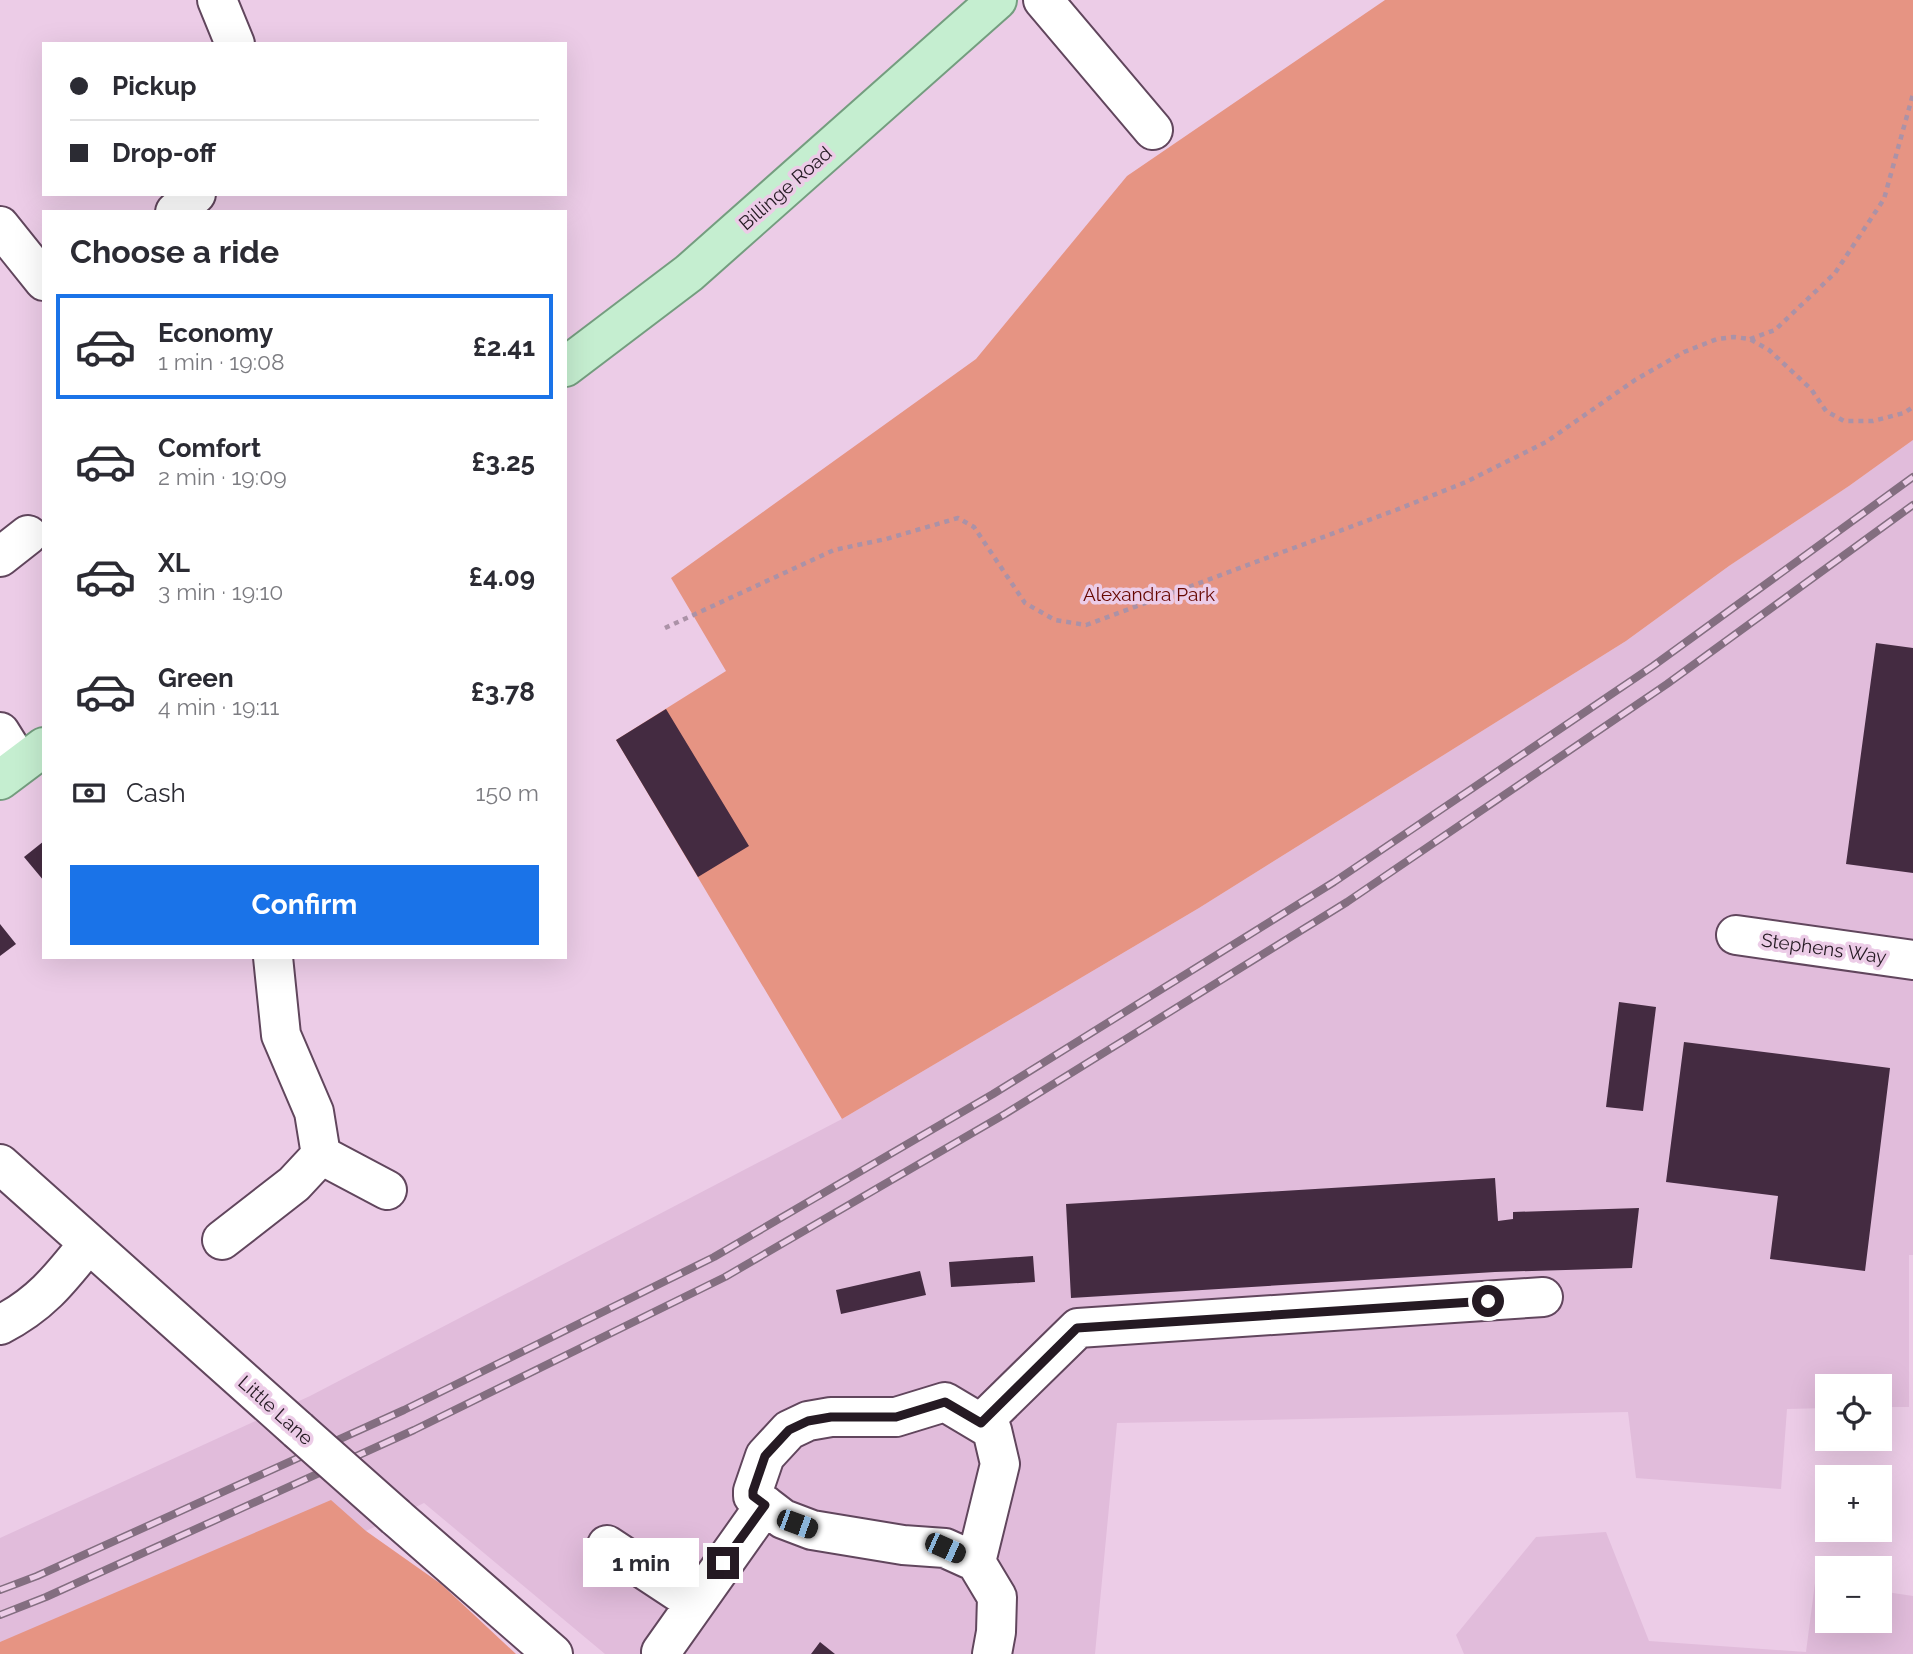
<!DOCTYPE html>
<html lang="en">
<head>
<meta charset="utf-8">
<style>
  body { margin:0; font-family:Raleway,sans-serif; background:#f7f7f7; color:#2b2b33; height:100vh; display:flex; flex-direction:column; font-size:26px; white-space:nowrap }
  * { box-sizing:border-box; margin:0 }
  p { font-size:23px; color:#7c7c81 }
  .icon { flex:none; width:38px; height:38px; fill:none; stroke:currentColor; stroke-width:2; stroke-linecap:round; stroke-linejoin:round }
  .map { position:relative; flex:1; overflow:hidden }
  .sheet { position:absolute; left:42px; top:210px; width:525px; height:749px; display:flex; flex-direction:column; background:#fff; border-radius:0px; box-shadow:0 7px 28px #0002 }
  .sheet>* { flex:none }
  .banner { position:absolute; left:42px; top:42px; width:525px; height:154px; border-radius:0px; box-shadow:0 7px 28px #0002; display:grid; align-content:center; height:154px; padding:0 28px; background:#fff }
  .tools { position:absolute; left:1815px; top:1374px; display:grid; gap:14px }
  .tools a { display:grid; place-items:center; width:77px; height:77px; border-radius:0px; background:#fff; box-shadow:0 7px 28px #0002; font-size:35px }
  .end { position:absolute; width:32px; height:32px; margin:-16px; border:9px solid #251a23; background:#fff; box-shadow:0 0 0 4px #fff }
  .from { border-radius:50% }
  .bubble { position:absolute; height:49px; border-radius:0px; background:#fff; box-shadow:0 7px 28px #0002; font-size:23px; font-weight:700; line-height:49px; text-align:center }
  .car { position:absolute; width:21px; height:42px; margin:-21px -10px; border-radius:9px; box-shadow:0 0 5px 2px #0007; background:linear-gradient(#222 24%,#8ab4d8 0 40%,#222 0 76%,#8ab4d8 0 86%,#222 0) }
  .banner b { display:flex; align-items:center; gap:24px; height:66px; font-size:26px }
  .banner b+b { border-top:2px solid #e1e1e2 }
  .banner i { width:18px; height:18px; background:#2b2b33 }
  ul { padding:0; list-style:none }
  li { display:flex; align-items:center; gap:21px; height:105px; margin:0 14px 10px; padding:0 14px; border:4px solid transparent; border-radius:0px }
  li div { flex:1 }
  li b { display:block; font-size:26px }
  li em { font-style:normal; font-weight:700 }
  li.selected { border-color:#1a73e8 }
  li>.icon { width:63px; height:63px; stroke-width:1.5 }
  h2 { padding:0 28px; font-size:32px; line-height:84px }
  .pay { display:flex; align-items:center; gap:18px; height:77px; padding:0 28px; font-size:26px }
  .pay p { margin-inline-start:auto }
  .button { display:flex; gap:14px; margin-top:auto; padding:14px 28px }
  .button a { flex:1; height:80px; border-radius:0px; background:#1a73e8; color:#fff; font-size:28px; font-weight:700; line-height:80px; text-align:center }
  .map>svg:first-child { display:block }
  .built { fill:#e1bcdb }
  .green { fill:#e69483 }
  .building { fill:#442b41 }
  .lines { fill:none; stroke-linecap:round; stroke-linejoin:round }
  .minor-casing { stroke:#61465d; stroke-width:42 }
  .major-casing { stroke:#749d7f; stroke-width:42 }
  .path { stroke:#ab92a7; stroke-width:4.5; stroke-dasharray:5 5; stroke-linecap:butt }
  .minor { stroke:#fff; stroke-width:38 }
  .major { stroke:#c5eed0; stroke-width:38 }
  .rail-casing { stroke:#836e80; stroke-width:8 }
  .rail { stroke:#eccce7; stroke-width:5; stroke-dasharray:16; stroke-linecap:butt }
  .minor-bridge-casing { stroke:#61465d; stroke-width:42; stroke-linecap:butt }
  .minor-bridge { stroke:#fff; stroke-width:38 }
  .route { stroke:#251a23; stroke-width:9 }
  .labels { text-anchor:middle; stroke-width:7; stroke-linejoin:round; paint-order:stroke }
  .street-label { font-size:19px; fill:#251a23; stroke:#eccce7 }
  .park-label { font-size:19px; fill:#660700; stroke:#eccce7 }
</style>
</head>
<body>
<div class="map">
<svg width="1913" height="1654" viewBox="0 0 1913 1654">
  <rect width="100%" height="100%" fill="#eccce7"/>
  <!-- built -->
  <path class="built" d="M1913,440V1255H1909V1407H1880V1386H1827V1408L1787,1409L1781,1489L1636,1478L1628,1412L1117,1423L1095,1654H605L424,1503L366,1531L0,1654V1538L310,1396L842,1119L1199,908L1626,641L1729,566L1849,486Z
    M1606,1532L1649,1641L1806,1652L1815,1583L1827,1584V1620H1880V1591L1913,1596V1654H1464L1456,1635L1536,1537Z"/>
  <!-- green -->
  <path class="green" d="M1385,0H1913V440L1849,486L1729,566L1626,641L1199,908L842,1119L616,740L726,671L671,578L976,359L1127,176Z
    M331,1500L366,1531L441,1584L516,1654H0V1642Z"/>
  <!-- building -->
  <path class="building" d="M1876,643L1913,648V873L1846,864Z
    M666,709L749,846L698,877L616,740Z
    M44,841V881L24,857Z
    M0,924L16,944L0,956Z
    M1619,1002L1656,1007L1643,1111L1606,1107Z
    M1684,1042L1890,1068L1865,1271L1770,1259L1778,1196L1666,1182Z
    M1495,1178L1498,1221L1513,1219V1212L1639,1208L1632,1268L1495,1272L1071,1298L1066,1204Z
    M1033,1256L1035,1282L951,1287L949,1262Z
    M920,1271L926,1295L841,1314L836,1290Z
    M820,1642L835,1654H811Z"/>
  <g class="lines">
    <defs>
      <path id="minor" d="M217,0L235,44
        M1043,0L1153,130
        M175,212L196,194
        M0,226L44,281
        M0,557L28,535
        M0,732L20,764
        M1736,935L1913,960
        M321,1155L387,1190
        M0,1164L298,1430
        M222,1240L294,1184L321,1155L314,1112L281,1035L273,957
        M0,1325C41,1304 60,1279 88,1244
        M981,1423L1078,1328L1543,1297
        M396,1517L553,1654
        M607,1545L695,1603
        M976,1562L1000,1464L992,1430L945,1402L896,1417H831L808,1421L789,1430L765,1456L753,1491V1496L783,1519L812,1530L903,1545L945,1548L976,1562L997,1597L996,1632L992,1654
        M661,1652L765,1505"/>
      <path id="major" d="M565,367L689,273L997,0
        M0,780L44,747"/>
    </defs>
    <!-- minor casing -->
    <use href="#minor" class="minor-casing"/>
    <!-- major casing -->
    <use href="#major" class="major-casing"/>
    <!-- path -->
    <path class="path" d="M1750,339L1775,330L1835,273L1884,199L1913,94
      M665,628L834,550L886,539L958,518L974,527L1025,603L1055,620L1086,625L1396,510L1466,482L1546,442L1635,380L1684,352L1717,339L1734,337L1750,339L1769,350L1811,389L1826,411L1844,421H1873L1904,413L1913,407"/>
    <!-- minor -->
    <use href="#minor" class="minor"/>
    <!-- major -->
    <use href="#major" class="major"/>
    <defs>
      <path id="rail" d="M0,1590L37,1576L404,1410L714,1257L993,1094L1334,882L1653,666L1913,477
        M0,1615L46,1597L414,1430L725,1277L1005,1114L1347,902L1667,684L1913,505"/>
    </defs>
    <!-- rail casing -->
    <use href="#rail" class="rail-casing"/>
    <!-- rail -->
    <use href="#rail" class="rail"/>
    <defs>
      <path id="minor-bridge" d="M298,1430L396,1517"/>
    </defs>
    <!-- minor-bridge casing -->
    <use href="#minor-bridge" class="minor-bridge-casing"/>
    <!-- minor-bridge -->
    <use href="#minor-bridge" class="minor-bridge"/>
  </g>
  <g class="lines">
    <!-- route -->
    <path class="route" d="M723,1563L765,1505L753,1496V1491L765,1456L789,1430L808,1421L831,1417H896L945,1402L981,1423L1077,1328L1488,1301"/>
  </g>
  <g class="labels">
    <!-- street labels -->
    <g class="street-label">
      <text transform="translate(785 188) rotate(-41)" y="7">Billinge Road</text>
      <text transform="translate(1824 948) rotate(8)" y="7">Stephens Way</text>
      <text transform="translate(276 1410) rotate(42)" y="7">Little Lane</text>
    </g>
    <!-- park labels -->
    <g class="park-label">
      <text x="1149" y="601">Alexandra Park</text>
    </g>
  </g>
</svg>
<div class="tools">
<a><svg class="icon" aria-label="locate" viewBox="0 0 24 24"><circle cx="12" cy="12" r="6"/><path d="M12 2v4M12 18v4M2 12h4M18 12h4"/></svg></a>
<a>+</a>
<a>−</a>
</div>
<i class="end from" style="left:1488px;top:1301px"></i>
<i class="end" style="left:723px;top:1563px"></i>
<div class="bubble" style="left:583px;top:1538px;width:116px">1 min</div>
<i class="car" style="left:797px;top:1524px;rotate:110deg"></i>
<i class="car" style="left:945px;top:1548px;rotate:114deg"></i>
<div class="banner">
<b><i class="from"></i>Pickup</b>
<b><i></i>Drop-off</b>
</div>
<section class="sheet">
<h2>Choose a ride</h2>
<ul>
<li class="selected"><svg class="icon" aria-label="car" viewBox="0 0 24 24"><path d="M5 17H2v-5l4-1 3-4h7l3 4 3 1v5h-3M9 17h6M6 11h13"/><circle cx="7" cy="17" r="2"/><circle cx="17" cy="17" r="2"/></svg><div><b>Economy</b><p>1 min · 19:08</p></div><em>£2.41</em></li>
<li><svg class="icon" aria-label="car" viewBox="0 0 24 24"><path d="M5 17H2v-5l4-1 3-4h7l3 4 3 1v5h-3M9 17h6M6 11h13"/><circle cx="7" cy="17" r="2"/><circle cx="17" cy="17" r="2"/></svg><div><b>Comfort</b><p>2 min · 19:09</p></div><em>£3.25</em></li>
<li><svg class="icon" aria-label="car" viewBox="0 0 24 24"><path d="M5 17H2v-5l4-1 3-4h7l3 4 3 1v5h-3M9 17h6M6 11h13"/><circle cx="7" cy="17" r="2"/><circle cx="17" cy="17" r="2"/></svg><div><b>XL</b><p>3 min · 19:10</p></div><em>£4.09</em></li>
<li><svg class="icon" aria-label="car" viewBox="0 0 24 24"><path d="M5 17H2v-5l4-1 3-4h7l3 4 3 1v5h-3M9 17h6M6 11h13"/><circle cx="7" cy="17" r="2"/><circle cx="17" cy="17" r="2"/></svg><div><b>Green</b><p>4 min · 19:11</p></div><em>£3.78</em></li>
</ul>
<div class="pay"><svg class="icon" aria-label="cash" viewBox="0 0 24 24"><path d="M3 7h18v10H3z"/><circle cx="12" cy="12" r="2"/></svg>Cash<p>150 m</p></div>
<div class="button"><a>Confirm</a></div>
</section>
</div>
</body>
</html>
